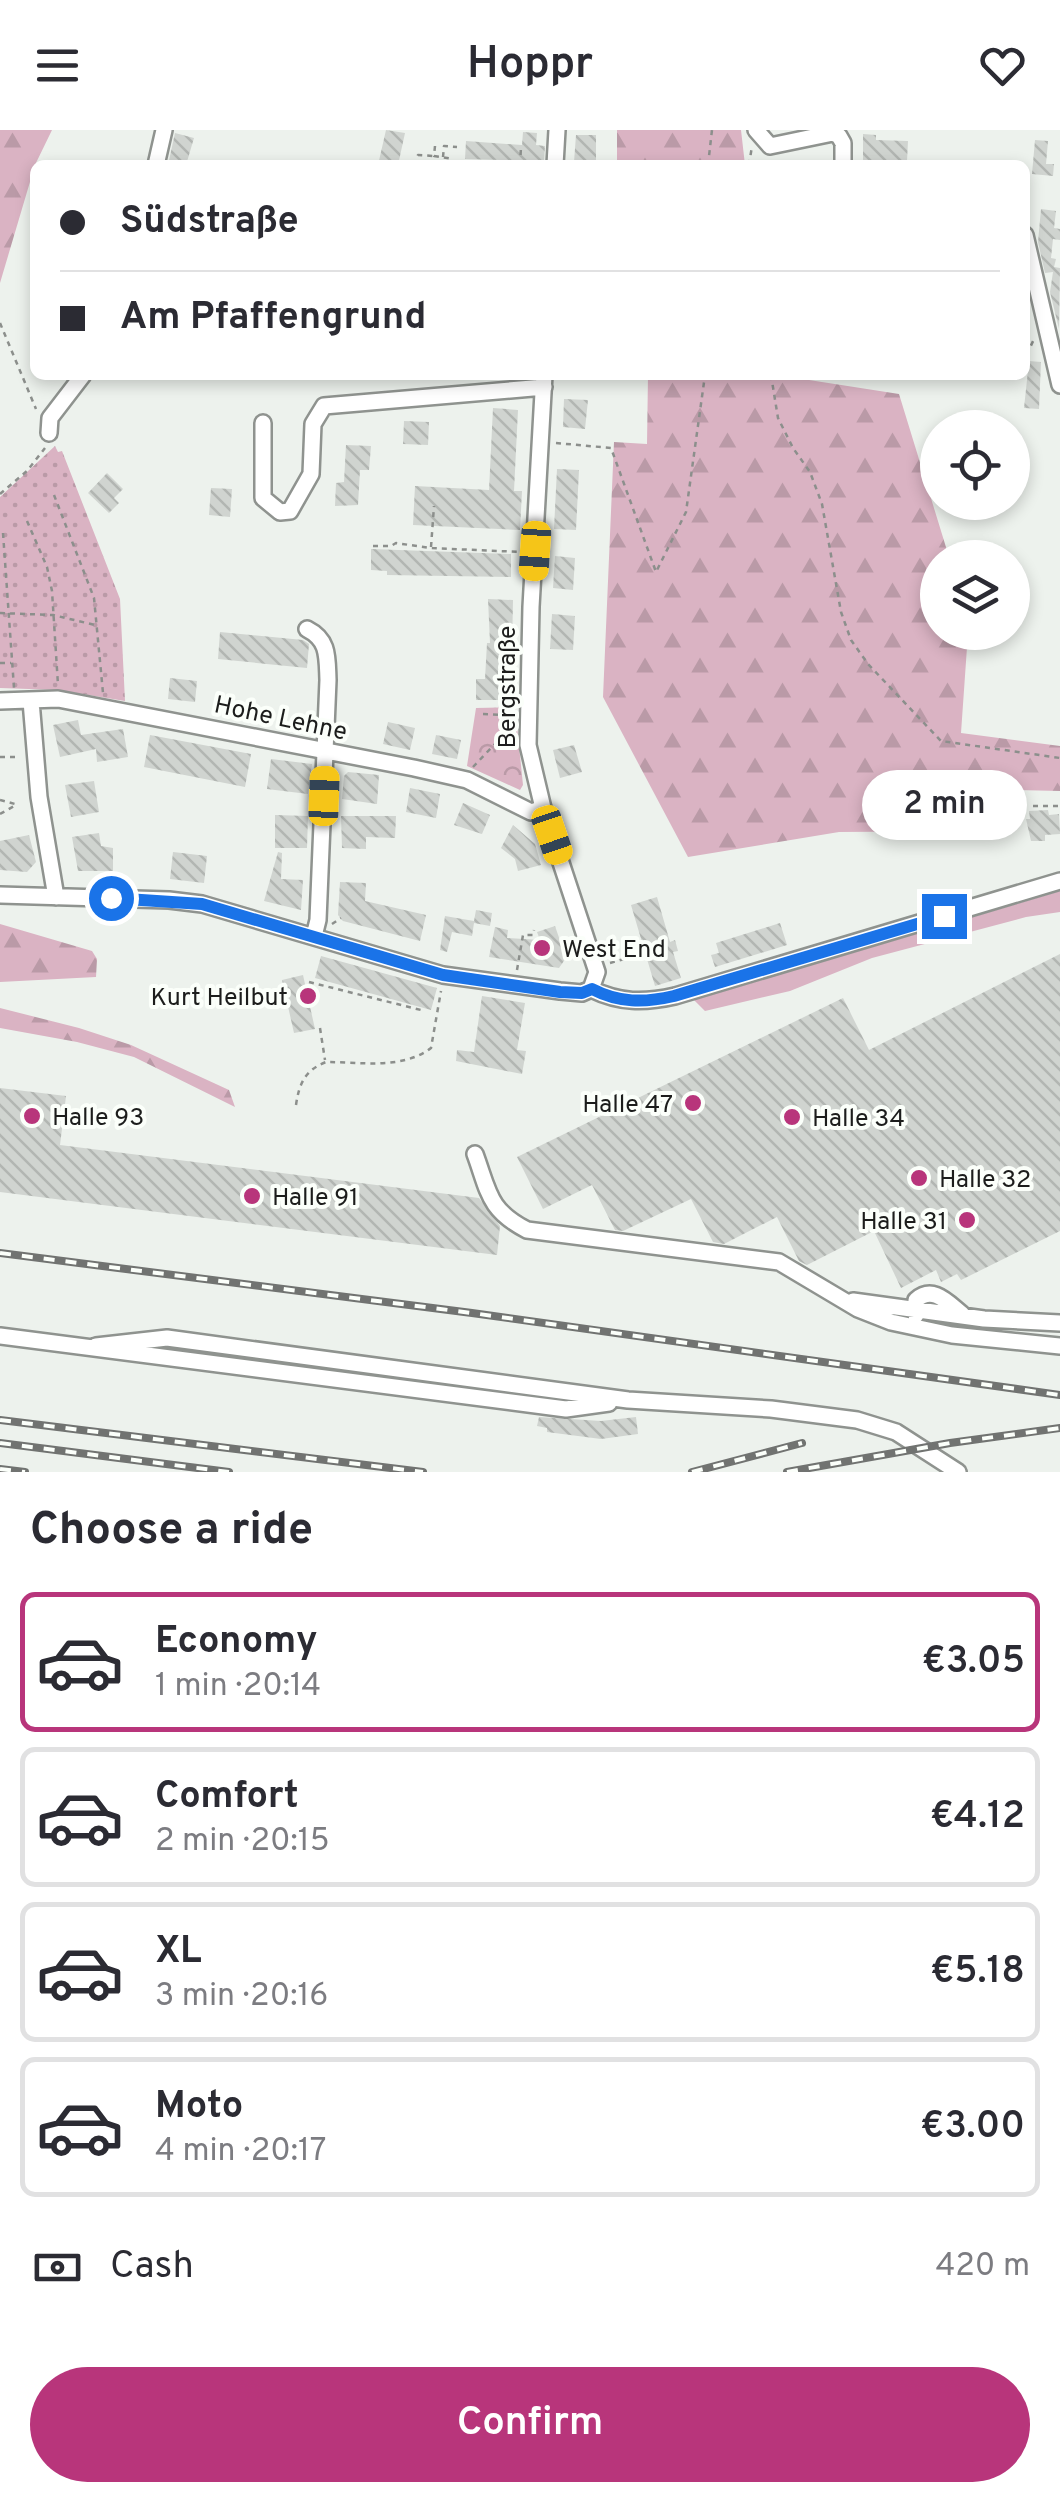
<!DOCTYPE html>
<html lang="en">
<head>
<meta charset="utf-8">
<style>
  body { margin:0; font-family:Overpass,sans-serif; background:#f2f2f3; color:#2b2b33; height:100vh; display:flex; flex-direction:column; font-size:38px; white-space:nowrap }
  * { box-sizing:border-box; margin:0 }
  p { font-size:32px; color:#7c7c81 }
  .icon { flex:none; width:55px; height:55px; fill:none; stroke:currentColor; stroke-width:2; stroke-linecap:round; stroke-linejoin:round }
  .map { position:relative; height:1342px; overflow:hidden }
  .sheet { display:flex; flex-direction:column; background:#fff; flex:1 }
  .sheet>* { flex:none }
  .hud { position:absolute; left:30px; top:30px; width:1000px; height:220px; border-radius:15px; box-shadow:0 5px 15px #0003; display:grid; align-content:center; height:220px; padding:0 30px; background:#fff }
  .controls { position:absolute; left:920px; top:280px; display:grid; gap:20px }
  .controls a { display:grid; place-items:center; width:110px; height:110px; border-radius:50%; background:#fff; box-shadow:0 5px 15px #0003; font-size:50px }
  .end { position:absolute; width:45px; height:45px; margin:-22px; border:12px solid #1a73e8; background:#fff; box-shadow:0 0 0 5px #fff }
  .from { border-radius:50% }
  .bubble { position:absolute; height:70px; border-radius:35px; background:#fff; box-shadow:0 5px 15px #0003; font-size:32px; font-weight:600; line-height:70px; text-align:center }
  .car { position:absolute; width:30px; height:60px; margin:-30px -15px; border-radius:12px; box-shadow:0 0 8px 2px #0007; background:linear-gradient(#f5c518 24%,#345 0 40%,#f5c518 0 76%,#345 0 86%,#f5c518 0) }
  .hud b { display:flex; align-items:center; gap:35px; height:95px; font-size:38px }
  .hud b+b { border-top:2px solid #e1e1e2 }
  .hud i { width:25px; height:25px; background:#2b2b33 }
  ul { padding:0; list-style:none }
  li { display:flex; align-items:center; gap:30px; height:140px; margin:0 20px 15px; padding:0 10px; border:5px solid #e1e1e2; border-radius:15px }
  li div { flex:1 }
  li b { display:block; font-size:38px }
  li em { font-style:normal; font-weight:600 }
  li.selected { border-color:#b8357b }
  li>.icon { width:90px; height:90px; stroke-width:1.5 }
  h2 { padding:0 30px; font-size:45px; line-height:120px }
  .pay { display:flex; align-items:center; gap:25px; height:110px; padding:0 30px; font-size:38px }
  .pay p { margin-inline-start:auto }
  .primary-button { display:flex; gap:20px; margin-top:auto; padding:20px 30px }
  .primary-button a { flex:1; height:115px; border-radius:60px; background:#b8357b; color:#fff; font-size:40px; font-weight:600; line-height:115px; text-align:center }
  header { display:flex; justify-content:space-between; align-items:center; height:130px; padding:0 30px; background:#fff; font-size:45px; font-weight:600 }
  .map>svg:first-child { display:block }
  .grass { fill:#dab3c3 }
  .forest { fill:url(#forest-firs) }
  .park { fill:url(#park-crowns) }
  .garden { fill:url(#garden-dots) }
  .building { fill:url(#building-back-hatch) }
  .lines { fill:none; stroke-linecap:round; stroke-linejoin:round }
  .minor-casing { stroke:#8f938f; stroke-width:20 }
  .path { stroke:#8c8f8c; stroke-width:2.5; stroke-dasharray:5 5; stroke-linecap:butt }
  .minor { stroke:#fff; stroke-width:15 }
  .rail-casing { stroke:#717371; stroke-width:8 }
  .rail { stroke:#fbfffa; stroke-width:4; stroke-dasharray:11; stroke-linecap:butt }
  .route { stroke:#1a73e8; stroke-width:12 }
  .poi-dot { fill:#b8357b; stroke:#fbfffa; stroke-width:4 }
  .labels { text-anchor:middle; stroke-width:8; stroke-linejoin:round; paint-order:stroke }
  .street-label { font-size:25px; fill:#1c1d1c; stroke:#fbfffa }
  .poi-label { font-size:25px; fill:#1c1d1c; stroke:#fbfffa; text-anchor:start }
</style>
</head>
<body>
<header><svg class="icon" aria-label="menu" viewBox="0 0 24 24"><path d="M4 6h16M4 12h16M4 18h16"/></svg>Hoppr<svg class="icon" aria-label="heart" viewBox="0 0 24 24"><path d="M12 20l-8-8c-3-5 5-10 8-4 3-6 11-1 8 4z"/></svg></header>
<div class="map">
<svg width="1060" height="1342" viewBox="0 0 1060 1342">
  <defs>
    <pattern id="forest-firs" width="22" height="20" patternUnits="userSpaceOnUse" patternTransform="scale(2.5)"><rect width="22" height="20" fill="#dab3c3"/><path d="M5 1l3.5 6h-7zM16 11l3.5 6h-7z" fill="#ba9aa7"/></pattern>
    <pattern id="park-crowns" width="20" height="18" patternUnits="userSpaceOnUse" patternTransform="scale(2.5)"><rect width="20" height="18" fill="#dab3c3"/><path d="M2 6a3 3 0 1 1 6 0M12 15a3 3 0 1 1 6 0" fill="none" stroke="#ba9aa7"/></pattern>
    <pattern id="garden-dots" width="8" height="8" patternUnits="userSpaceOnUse" patternTransform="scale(2.5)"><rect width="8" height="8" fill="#dab3c3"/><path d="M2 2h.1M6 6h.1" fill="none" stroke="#ba9aa7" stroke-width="1.8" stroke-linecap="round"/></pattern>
    <pattern id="building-back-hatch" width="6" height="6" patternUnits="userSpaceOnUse" patternTransform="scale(2.5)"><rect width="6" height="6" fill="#d0d4d0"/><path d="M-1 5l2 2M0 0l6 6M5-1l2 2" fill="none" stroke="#b2b6b2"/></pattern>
  </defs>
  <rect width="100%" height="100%" fill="#edf2ed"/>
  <!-- grass -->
  <path class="grass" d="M1060,761V782L1026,787L872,828L790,861L705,881L694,870Z"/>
  <!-- forest -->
  <path class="forest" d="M0,0H52L35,35L0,153Z
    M617,0H741L745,35H617Z
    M648,245H777L899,264L949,427L938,428V502L968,503L961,603L1060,616V661L981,659L990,701L839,702L688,727L603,567L614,312L647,314Z
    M0,794L92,821L97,829L96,847L0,852Z
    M0,878L79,898L131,915L229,960L235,977L134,927L77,912L0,898Z"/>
  <!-- park -->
  <path class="park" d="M515,577L523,655L520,660L467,636L476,578Z"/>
  <!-- garden -->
  <path class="garden" d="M55,316L58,322L62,321L120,469L125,571L58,560L0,558V367Z"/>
  <!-- building -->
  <path class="building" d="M386,0L405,3L398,35H378Z
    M523,2L537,3L536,15L545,16L544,31L465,29L466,11L522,15Z
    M175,3L194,8L186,35H168Z
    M863,4L876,5V10L908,11L907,31L876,30V35H863Z
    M576,5H596V32H574Z
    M1035,10L1048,11L1046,34H1054L1053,46L1032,44Z
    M1041,79L1056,81L1054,98L1060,99V110L1053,109L1051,128L1056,129L1054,137L1060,138L1059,199L1050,162L1053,142L1045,143L1038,112Z
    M1029,231L1041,232L1039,279L1024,278Z
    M564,269L588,270L585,299L563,297Z
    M493,278L518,280L514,361H522L520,400L413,395L415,356L489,360Z
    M404,291L429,292L428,315L403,314Z
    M346,315L371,316L369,340H360L358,375L335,376L336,353L344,352Z
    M557,339L579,340L576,400L554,399Z
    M107,343L123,359L114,368L119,373L109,383L88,363Z
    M211,358L232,359L230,387L209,385Z
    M371,419L511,424V447L387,445V441L371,440Z
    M555,426L575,428L573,460L553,458Z
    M488,469L513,470L511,570H476V549H485L487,513H490Z
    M552,484L575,486L573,520L550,519Z
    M220,502L303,510L309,514L307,538L218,529Z
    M170,548L197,551L195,572L168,569Z
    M78,590L81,605L123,599L128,627L97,632L96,619L60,627L53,595Z
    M388,592L415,598L410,620L383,614Z
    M150,605L251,624L245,657L144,637Z
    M436,605L461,610L457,629L432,624Z
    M574,615L582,642L560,648L553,620Z
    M271,629L312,634L308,664L267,659Z
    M348,642L379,645L377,674L342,669L344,646Z
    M94,651L99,682L71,687L65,655Z
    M410,658L440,664L436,688L406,682Z
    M463,673L490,685L482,704L454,695Z
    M1048,680L1049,685L1059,684L1060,704L1045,705V711H1031L1026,689H1030L1029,681Z
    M275,685L308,686L307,718H275Z
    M341,686H396L395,708L366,707V719L342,718Z
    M513,695L535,714L541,735L518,741L515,729L501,718Z
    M99,703L101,716L113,718V741H78L72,707Z
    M29,705L36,732L27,742L0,740V711Z
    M173,722L207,726L204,753L170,749Z
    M278,722L282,723L281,749L303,750L301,780L264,771Z
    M340,752L366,753L365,771L426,785L420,811L343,791L338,785Z
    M657,767L670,812L675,810L678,821L673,822L681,848L655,856L631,775Z
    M476,780L492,783L490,796L474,793L472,806L452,802L447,822L440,820L445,786L474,791Z
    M780,793L787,815L715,837L711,825L719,823L716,813Z
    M555,796L566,828L559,838L489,827L495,797L508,800L507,808L540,810L537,802Z
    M1060,824V1101L961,1150L957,1144L941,1152L936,1140L901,1158L874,1101L807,1135L799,1131L777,1087L724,1114L713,1112L691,1069L623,1101L615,1100L592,1055L543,1079L517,1027L843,868L869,920Z
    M321,826L437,858L431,880L315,848Z
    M303,845L315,899L294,903L282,850Z
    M482,866L525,873L517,920L526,921L522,944L456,931L457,920L474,922Z
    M0,958L66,966L60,1015L479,1068L500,1096L497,1125L0,1062Z
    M539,1287L601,1291L636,1287L638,1304L601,1309L547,1302V1298L537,1296Z"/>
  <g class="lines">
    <defs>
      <path id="minor" d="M756,0L770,16L833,3L839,6L843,13V35
        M156,35L164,0
        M555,35L557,0
        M1025,105L1060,255
        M544,245L531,477L528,615L543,678L597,842L591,859
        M263,293V368L280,382L290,381L311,344L313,294L324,276L544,257
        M49,303L50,288L83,245
        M307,499C329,510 327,527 328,550L318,790L314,806
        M0,571L58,569L414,638L467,650L531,682L543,678
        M31,571L39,667L56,767
        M0,765L169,770L202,774L443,845L560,861L582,863L591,859
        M591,859C620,873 644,873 675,866L1060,751
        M475,1024C489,1062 488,1080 527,1100L779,1132L858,1179L891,1192L952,1205L1060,1216
        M853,1171L984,1189L1060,1193
        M916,1185V1170C933,1155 947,1172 962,1184
        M0,1206L566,1279L609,1273
        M96,1216L167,1208L628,1270L771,1279L857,1290L896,1302L958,1342"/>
    </defs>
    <!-- minor casing -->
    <use href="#minor" class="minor-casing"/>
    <!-- path -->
    <path class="path" d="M435,16L434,26L453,29
      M443,27L444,16L457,17
      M464,34L474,35
      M414,35L418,25L434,26
      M481,35V33
      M510,35H520L521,17
      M708,35L712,0
      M749,35L752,16
      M0,193L36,279
      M1025,222H1028L1034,209
      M771,245L778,288L793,318L810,342L822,374L841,482L851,510L868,534L941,611L1060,628
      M556,313L611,318L656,442L686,382L705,245
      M0,364L27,341L45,318
      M54,365L94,468L103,563
      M27,391L47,437L52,461L58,555
      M3,403L14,558
      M373,416H391L396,413L430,418L521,422
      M431,417L434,376
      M0,483L53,485L95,495
      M0,533H11
      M483,584L505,585L512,593
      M0,627H19
      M473,637L512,596
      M0,670L15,674
      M1033,676H1060
      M0,684L16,675
      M332,794L341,788
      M610,833L642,824
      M517,840L523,805H533L534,800
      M309,852L425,881
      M320,898L325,930
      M296,975C299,954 305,940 326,932C360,932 402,940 431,918L441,861"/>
    <!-- minor -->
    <use href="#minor" class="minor"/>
    <defs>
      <path id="rail" d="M0,1123L472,1183L1060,1265
        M0,1290L423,1342
        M0,1313L229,1342
        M0,1339L25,1342
        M692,1342L802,1313
        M787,1342L950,1313L1060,1298"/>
    </defs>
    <!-- rail casing -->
    <use href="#rail" class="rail-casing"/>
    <!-- rail -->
    <use href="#rail" class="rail"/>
  </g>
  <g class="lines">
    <!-- route -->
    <path class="route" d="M111,768L202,774L443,845L560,862L582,863L592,859C619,873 644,873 674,866L944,786"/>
  </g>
  <!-- markers -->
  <g class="poi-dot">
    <circle cx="542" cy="818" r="10"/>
    <circle cx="308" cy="866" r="10"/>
    <circle cx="693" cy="973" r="10"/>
    <circle cx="32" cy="986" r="10"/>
    <circle cx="792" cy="987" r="10"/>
    <circle cx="919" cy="1048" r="10"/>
    <circle cx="252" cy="1066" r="10"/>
    <circle cx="967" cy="1090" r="10"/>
  </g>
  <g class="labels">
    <!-- street labels -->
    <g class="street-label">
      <text transform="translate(506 557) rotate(-90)" y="9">Bergstraße</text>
      <text transform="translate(281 587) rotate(12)" y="9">Hohe Lehne</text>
    </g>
    <!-- poi labels -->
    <g class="poi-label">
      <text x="562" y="827">West End</text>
      <text x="288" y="875" text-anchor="end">Kurt Heilbut</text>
      <text x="673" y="982" text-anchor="end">Halle 47</text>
      <text x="52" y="995">Halle 93</text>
      <text x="812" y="996">Halle 34</text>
      <text x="939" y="1057">Halle 32</text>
      <text x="272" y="1075">Halle 91</text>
      <text x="947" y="1099" text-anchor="end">Halle 31</text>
    </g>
  </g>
</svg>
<div class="controls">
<a><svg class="icon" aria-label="locate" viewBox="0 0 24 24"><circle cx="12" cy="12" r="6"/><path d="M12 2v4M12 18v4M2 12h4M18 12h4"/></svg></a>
<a><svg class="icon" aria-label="layers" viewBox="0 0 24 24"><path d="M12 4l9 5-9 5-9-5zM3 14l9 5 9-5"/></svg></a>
</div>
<i class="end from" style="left:111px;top:768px"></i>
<i class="end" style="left:944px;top:786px"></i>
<div class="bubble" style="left:862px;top:640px;width:165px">2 min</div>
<i class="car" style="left:535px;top:421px;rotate:184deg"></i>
<i class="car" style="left:324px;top:666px;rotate:2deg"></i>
<i class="car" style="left:552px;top:705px;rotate:161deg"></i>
<div class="hud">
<b><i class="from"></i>Südstraße</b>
<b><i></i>Am Pfaffengrund</b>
</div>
</div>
<section class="sheet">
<h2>Choose a ride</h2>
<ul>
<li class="selected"><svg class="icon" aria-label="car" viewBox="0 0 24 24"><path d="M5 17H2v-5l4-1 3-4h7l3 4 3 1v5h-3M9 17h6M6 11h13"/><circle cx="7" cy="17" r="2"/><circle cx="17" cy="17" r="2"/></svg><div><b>Economy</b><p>1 min · 20:14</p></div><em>€3.05</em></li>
<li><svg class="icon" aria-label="car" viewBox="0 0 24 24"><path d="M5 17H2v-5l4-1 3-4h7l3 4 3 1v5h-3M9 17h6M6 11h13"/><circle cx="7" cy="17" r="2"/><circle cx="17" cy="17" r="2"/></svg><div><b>Comfort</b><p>2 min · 20:15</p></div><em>€4.12</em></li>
<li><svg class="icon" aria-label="car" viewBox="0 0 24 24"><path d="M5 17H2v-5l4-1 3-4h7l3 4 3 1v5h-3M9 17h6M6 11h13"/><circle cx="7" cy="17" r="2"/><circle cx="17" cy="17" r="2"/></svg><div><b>XL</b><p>3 min · 20:16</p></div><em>€5.18</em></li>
<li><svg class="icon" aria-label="car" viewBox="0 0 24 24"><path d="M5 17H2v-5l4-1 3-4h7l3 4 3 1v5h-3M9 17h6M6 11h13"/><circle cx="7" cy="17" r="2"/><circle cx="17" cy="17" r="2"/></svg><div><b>Moto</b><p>4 min · 20:17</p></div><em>€3.00</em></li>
</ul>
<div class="pay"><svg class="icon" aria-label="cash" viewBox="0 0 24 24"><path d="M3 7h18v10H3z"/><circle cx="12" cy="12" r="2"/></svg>Cash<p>420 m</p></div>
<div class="primary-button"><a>Confirm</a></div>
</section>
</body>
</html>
